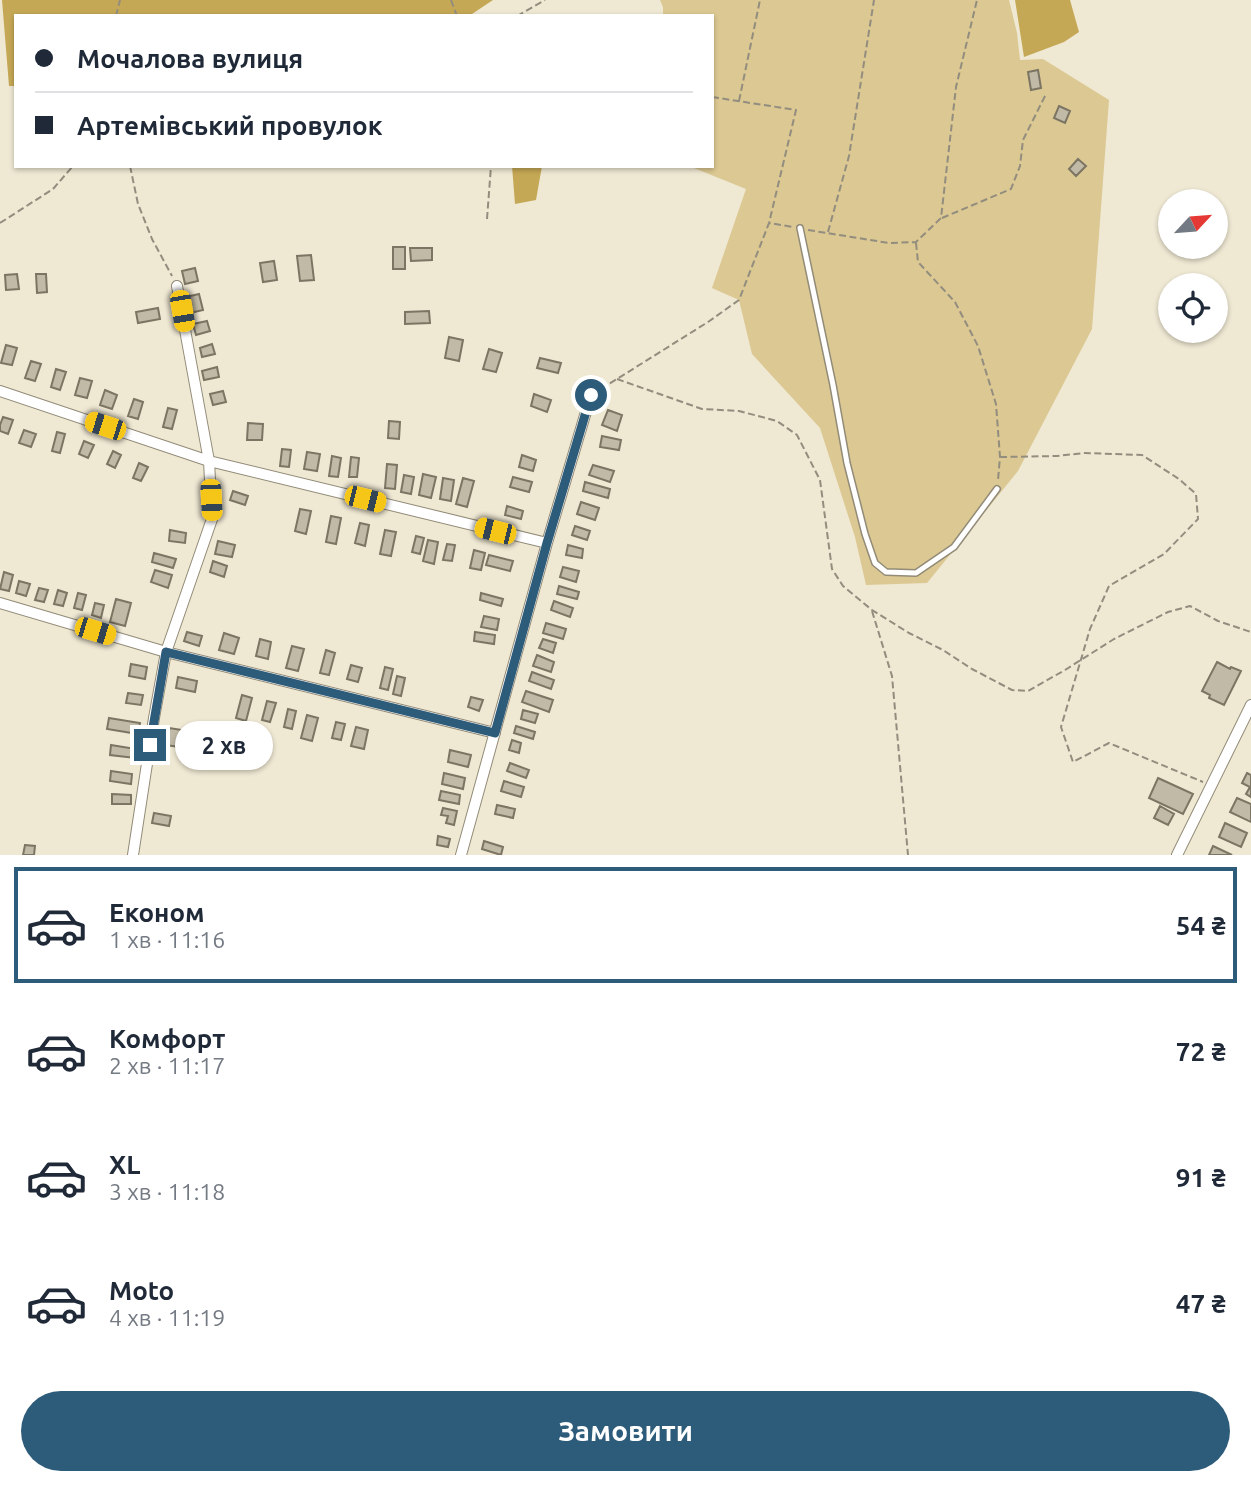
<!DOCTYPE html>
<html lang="uk">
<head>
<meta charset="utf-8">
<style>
  body { margin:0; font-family:Ubuntu,sans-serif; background:#f2f2f3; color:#1f2937; height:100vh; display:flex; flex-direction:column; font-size:26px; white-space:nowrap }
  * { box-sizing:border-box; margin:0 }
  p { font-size:23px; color:#747a83 }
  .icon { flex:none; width:38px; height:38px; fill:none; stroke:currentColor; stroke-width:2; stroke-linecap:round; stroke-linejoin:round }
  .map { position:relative; height:855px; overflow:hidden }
  .drawer { display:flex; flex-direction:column; background:#fff; flex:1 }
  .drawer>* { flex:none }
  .hud { position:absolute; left:14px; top:14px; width:700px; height:154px; border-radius:0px; box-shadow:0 2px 5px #0004; display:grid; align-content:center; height:154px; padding:0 21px; background:#fff }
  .needle { width:46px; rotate:64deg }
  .fabs { position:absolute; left:1158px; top:189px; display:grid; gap:14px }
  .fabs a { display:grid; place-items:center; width:70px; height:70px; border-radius:50%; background:#fff; box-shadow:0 2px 5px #0004; font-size:35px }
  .end { position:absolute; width:32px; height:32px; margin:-16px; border:9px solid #2d5b7a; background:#fff; box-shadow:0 0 0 4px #fff }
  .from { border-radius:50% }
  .bubble { position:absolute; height:49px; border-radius:24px; background:#fff; box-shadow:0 2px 5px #0004; font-size:23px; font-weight:700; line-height:49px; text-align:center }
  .car { position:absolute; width:21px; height:42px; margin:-21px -10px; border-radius:9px; box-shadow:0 0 5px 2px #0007; background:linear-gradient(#f5c518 24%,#345 0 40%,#f5c518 0 76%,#345 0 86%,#f5c518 0) }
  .hud b { display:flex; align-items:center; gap:24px; height:66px; font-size:26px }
  .hud b+b { border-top:2px solid #e0e1e3 }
  .hud i { width:18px; height:18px; background:#1f2937 }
  ul { padding:12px 0 0; list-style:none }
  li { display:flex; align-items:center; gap:21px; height:116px; margin:0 14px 10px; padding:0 7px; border:4px solid transparent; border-radius:0px }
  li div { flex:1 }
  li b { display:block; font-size:26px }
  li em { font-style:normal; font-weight:700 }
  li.active { border-color:#2d5b7a }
  li>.icon { width:63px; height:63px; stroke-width:1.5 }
  .primary-button { display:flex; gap:14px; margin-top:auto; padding:14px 21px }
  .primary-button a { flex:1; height:80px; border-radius:42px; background:#2d5b7a; color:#fff; font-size:28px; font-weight:700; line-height:80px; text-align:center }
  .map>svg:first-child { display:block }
  .green { fill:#dcc892 }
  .forest { fill:#c5a855 }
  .building { fill:#c1baa6; stroke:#7c7563; stroke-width:2 }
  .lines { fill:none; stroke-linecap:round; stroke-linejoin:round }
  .lane-casing { stroke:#928b78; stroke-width:8 }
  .street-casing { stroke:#928b78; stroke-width:12 }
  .path { stroke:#928d7e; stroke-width:2; stroke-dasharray:7 3.5; stroke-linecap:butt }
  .lane { stroke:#fff; stroke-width:5 }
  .street { stroke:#fff; stroke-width:10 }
  .route { stroke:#2d5b7a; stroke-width:9 }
</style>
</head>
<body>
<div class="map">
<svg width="1251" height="855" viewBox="0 0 1251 855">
  <rect width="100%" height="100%" fill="#efe8d3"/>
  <!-- green -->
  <path class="green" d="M660,0H1009L1017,33L1020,60L1043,59L1109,100L1092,329L1018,471L927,583L866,585L855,537L820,428L752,354L739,300L712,288L746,189L689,166H712V16H663V7Z"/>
  <!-- forest -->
  <path class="forest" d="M2,0H493L469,16H16V86H9Z
    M1015,0H1070L1079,32L1064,42L1024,57Z
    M512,166H542L536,200L515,204Z"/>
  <!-- building -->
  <path class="building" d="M1038,70L1041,88L1031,90L1028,72Z
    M1059,106L1070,111L1065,123L1054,118Z
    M1078,159L1086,166L1076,176L1069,169Z
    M393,247H405V269H393Z
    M410,248H432V260L411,261Z
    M311,255L314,280L300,281L297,256Z
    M274,261L277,280L263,282L260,263Z
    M195,268L198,281L185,284L182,271Z
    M17,274L19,289L6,290L5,275Z
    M36,274H46L47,292L37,293Z
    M199,294L203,310L190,313L186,297Z
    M158,308L160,319L138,323L136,312Z
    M429,311L430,323L405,324V312Z
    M207,321L210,331L196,335L193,324Z
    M449,337L463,340L459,361L445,358Z
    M212,344L215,354L202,357L200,348Z
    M6,345L17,348L12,365L1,363Z
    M489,349L502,353L496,372L483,369Z
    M540,358L561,363L558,373L537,368Z
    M31,361L41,364L35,381L25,378Z
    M217,367L219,377L204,380L202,371Z
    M56,369L66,372L60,390L51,387Z
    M80,378L92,381L87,398L75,395Z
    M105,390L117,395L112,409L100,405Z
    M223,391L226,402L213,405L210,394Z
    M534,394L551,400L547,412L531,406Z
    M134,399L143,402L138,419L128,416Z
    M168,408L177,410L172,429L163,427Z
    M608,410L622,415L617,431L602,425Z
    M3,417L13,420L8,434L0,431V425Z
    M389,421L400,422L399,439L388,438Z
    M248,423L263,424L262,440H247Z
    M24,430L36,434L31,447L19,443Z
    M57,432L65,434L60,453L52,451Z
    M602,436L621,440L619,450L600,447Z
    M84,441L94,445L88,458L79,454Z
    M282,449L291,450L289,467L280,466Z
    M113,451L121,455L115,468L107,464Z
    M307,452L320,454L317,471L304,469Z
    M522,455L536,460L533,471L519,467Z
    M332,456L341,458L338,477L329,476Z
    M351,457L359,458L357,477H349Z
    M139,463L148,467L141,481L133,478Z
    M387,464L397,465L395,489L385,488Z
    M593,465L614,471L610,482L589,475Z
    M423,474L436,477L431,498L419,495Z
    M404,475L414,477L411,494L401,492Z
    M513,477L532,482L529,492L510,487Z
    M443,478L454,480L451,501L440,499Z
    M463,478L474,481L467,507L456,504Z
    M585,482L610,489L608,498L583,491Z
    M233,491L248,496L245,505L230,500Z
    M581,502L599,508L595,520L577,514Z
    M507,506L523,511L521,519L505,515Z
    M300,509L311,511L306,534L295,531Z
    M331,516L341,518L336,544L326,542Z
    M360,523L369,525L365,546L355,543Z
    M575,526L590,531L587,540L572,535Z
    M170,530L186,533L185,543L169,541Z
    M385,530L396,532L391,556L380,554Z
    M416,536L424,538L420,554L412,552Z
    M428,540L438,542L434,564L423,561Z
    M218,541L235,545L232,557L215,554Z
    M447,544L455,545L452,561L443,560Z
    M568,545L583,549L582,558L566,555Z
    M474,550L485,553L481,570L470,568Z
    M154,553L176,559L173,568L152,562Z
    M489,555L513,561L510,571L486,565Z
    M213,561L227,566L224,577L210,572Z
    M563,567L579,571L576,582L560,577Z
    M155,570L172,575L168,588L151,582Z
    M4,572L13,575L9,591L0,589Z
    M19,581L30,584L26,596L16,593Z
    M559,586L579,592L577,599L557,594Z
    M39,588L48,590L44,602L35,600Z
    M58,590L67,593L63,606L54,604Z
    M78,593L86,595L82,610L74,608Z
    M481,593L503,599L501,606L480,600Z
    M116,599L131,603L125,626L110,622Z
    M554,601L573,608L570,617L551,610Z
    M95,603L104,605L101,618L92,615Z
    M484,616L499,619L497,630L481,627Z
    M546,623L566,629L563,639L543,633Z
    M187,632L202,636L199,646L184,641Z
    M475,632L495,635L494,644L474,641Z
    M224,633L239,638L234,654L219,650Z
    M260,639L271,642L268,659L256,656Z
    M543,639L556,643L553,653L539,648Z
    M292,646L304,649L298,671L286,668Z
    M326,650L335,653L329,675L320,673Z
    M537,655L554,662L551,672L533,666Z
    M1217,662L1230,669L1231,667L1241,671L1224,705L1209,698L1210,695L1202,691Z
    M131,664L147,667L145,679L129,676Z
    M351,665L362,668L358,682L347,679Z
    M385,667L393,669L388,690L380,688Z
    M532,672L554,680L551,689L529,681Z
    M397,676L405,678L401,696L393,694Z
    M178,677L197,681L195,692L176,688Z
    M526,691L553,700L549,712L522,702Z
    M128,693L143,695L141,705L126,703Z
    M242,695L252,698L246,721L236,718Z
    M471,697L483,700L479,711L468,707Z
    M267,701L276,703L270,722L262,720Z
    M288,709L296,711L292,729L284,727Z
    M523,710L538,714L535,723L521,719Z
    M307,715L318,718L312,741L301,738Z
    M109,718L140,723L138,734L107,729Z
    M336,722L345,724L341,740L332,738Z
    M516,726L535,732L533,739L514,733Z
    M356,727L368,730L364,749L351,746Z
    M169,728L182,730L179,747L166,745Z
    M512,740L521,743L519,753L509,750Z
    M111,745L136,749L135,758L110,755Z
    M450,750L471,755L468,767L448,762Z
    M510,763L529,770L526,778L507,771Z
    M111,771L132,774L131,784L110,781Z
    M444,773L465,778L463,789L442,784Z
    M1247,773L1251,775V797L1246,794L1250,787L1242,783Z
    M1158,778L1193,794L1183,814L1149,798Z
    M504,781L524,787L521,797L501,791Z
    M441,791L460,795L459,804L439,800Z
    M112,794L131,795V804H112Z
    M1237,798L1251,804V822L1230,812Z
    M497,805L515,809L513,818L495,814Z
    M1160,806L1174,814L1168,825L1154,818Z
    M443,808L457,811L454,825L446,823L448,816L441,815Z
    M154,813L171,816L169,826L152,823Z
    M1225,823L1247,833L1241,847L1219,837Z
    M438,836L450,839L448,847L437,845Z
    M484,841L503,847L501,855L482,849Z
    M25,845L35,846L34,855H23Z
    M1213,846L1232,855H1209Z"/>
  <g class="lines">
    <defs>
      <path id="lane" d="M800,228L833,385L847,463L865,534L875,563L886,572L916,573L954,547L997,489"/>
      <path id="street" d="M0,391L209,461L547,543
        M0,603L166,652L495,733
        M133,855L154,718L166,652L212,519L209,461L177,286
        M461,855L547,543L591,395
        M1177,855L1251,705"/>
    </defs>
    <!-- lane casing -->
    <use href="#lane" class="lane-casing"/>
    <!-- street casing -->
    <use href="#street" class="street-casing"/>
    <!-- path -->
    <path class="path" d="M451,0L457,16
      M116,16L120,0
      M517,16L545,0
      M712,97L796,110L769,223
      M739,101L760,0
      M130,166L138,204L152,239L172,276
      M942,218L1011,189L1020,166L1023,140L1046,94
      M487,219L491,166
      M0,223L53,189L73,166
      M808,230L889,243L916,242L941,218L956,87L977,0
      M828,232L849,156L874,0
      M916,243L918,262L955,302L978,346L996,404L1000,457L998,480
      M617,379L702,409L739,411L777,421L797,435L820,480L832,569L843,586L872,610L909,633L943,650L972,669L1012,690L1028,691L1065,670L1114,639L1168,612L1190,606L1218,621L1251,632
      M601,389L708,322L739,300L769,223L793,227
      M1000,457L1057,456L1085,453L1142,455L1179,479L1196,494L1198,519L1164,554L1109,586L1090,629L1061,727L1073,762L1109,743L1203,782
      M872,611L892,676L908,855"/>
    <!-- lane -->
    <use href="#lane" class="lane"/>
    <!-- street -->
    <use href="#street" class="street"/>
  </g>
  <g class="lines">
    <!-- route -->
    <path class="route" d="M150,745L166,652L495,733L547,543L591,395"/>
  </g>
</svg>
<div class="fabs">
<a><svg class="needle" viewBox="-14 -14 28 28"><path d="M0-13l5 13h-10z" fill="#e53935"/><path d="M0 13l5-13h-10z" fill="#747a83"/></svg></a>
<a><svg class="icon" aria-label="locate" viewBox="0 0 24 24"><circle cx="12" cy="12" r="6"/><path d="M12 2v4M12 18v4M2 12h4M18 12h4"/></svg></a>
</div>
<i class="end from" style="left:591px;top:395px"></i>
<i class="end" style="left:150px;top:745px"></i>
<div class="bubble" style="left:175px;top:721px;width:98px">2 хв</div>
<i class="car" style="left:182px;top:311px;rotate:170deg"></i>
<i class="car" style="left:105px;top:426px;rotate:288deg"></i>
<i class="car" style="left:365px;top:499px;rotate:104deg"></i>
<i class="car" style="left:211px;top:500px;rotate:177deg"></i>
<i class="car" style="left:495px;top:531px;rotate:284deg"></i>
<i class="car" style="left:95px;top:631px;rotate:107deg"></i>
<div class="hud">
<b><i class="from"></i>Мочалова вулиця</b>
<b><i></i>Артемівський провулок</b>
</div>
</div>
<section class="drawer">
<ul>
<li class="active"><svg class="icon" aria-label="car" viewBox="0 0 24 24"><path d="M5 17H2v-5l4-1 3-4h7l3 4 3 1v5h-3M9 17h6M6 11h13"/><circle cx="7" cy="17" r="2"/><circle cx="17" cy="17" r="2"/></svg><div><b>Економ</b><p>1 хв · 11:16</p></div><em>54 ₴</em></li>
<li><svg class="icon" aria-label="car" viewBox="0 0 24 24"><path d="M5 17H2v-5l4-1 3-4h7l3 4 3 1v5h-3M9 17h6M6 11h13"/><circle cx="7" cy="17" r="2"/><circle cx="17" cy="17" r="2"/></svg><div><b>Комфорт</b><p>2 хв · 11:17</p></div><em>72 ₴</em></li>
<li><svg class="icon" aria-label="car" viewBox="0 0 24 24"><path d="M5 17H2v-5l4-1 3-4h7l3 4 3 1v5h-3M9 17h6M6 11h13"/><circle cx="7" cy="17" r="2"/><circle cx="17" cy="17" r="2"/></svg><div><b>XL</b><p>3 хв · 11:18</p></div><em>91 ₴</em></li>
<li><svg class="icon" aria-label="car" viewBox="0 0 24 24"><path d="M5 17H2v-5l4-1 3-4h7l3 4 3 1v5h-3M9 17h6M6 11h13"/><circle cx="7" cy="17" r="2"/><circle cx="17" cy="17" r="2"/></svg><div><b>Moto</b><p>4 хв · 11:19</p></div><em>47 ₴</em></li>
</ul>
<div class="primary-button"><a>Замовити</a></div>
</section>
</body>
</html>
